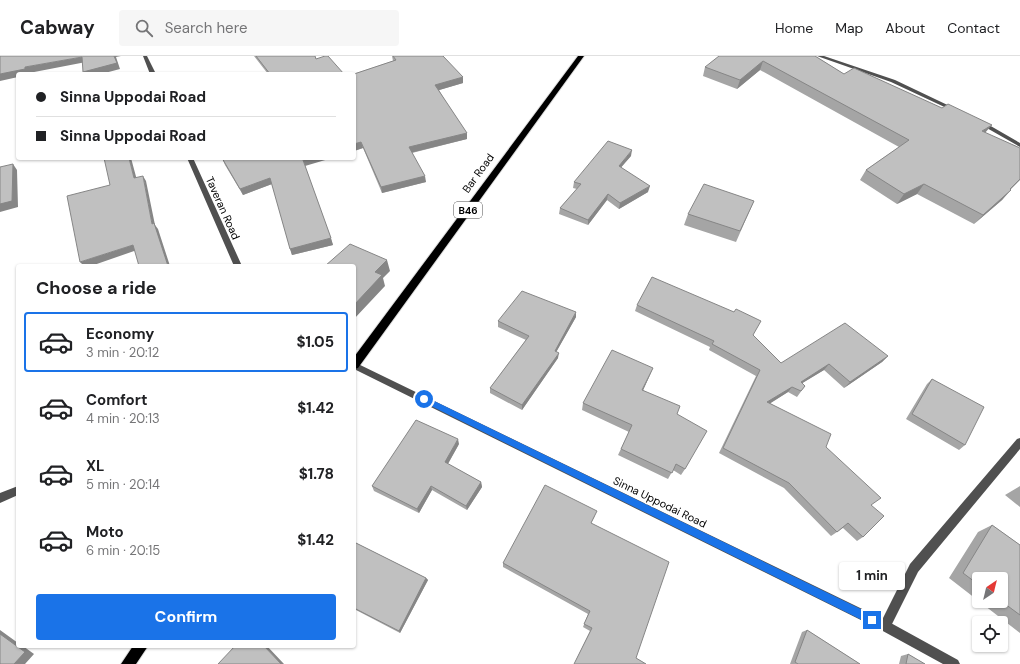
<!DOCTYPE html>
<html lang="en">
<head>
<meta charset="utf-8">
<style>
  body { margin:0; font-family:"DM Sans",sans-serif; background:#f6f6f6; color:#202124; height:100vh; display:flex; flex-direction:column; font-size:15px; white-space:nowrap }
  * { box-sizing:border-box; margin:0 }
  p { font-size:13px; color:#757577 }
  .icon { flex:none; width:22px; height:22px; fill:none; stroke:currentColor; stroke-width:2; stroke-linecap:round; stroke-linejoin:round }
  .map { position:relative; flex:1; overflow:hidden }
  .sheet { position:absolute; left:16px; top:208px; width:340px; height:384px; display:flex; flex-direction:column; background:#fff; border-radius:4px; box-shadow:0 1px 3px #0004 }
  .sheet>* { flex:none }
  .banner { position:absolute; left:16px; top:16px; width:340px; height:88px; border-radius:4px; box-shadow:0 1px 3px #0004; display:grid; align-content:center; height:88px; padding:0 20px; background:#fff }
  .needle { width:26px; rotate:35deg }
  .tools { position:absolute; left:972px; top:516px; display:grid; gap:8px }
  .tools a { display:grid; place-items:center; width:36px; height:36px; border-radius:4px; background:#fff; box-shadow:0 1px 3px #0004; font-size:20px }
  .end { position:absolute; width:18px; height:18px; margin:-9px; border:5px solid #1a73e8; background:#fff; box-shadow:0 0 0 2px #fff }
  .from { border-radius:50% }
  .bubble { position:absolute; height:28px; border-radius:4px; background:#fff; box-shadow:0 1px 3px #0004; font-size:13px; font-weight:700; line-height:28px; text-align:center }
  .banner b { display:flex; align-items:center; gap:14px; height:38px; font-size:15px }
  .banner b+b { border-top:1px solid #e0e0e0 }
  .banner i { width:10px; height:10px; background:#202124 }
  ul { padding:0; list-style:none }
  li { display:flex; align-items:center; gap:12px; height:60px; margin:0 8px 6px; padding:0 12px; border:2px solid transparent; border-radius:4px }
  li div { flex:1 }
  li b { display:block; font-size:15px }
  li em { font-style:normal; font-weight:700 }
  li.on { border-color:#1a73e8 }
  li>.icon { width:36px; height:36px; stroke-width:1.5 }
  h2 { padding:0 20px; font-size:18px; line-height:48px }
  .primary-button { display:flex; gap:8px; margin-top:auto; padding:8px 20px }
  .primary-button a { flex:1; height:46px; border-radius:4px; background:#1a73e8; color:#fff; font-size:16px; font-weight:700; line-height:46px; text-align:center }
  header { display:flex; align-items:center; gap:24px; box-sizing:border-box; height:56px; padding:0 20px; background:#fff; border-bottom:1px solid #e0e0e0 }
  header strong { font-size:19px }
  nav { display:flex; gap:22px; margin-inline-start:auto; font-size:14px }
  .search { width:280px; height:36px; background:#f6f6f6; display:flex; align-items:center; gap:10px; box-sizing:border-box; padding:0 14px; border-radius:4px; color:#757577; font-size:15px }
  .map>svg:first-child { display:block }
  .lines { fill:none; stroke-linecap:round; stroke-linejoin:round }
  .primary-casing { stroke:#dbdbdb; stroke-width:2 }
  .service { fill:#505050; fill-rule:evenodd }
  .minor { fill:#505050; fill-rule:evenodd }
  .tertiary { fill:#505050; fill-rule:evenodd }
  .primary { fill:#000; fill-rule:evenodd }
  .wall { fill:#a5a5a5; fill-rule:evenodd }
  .shaded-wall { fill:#868686 }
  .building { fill:#c0c0c0; stroke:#868686 }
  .route { fill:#1a73e8 }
  .labels { text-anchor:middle; stroke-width:3; stroke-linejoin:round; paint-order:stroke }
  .shield { fill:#fff; stroke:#4c4c4c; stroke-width:1 }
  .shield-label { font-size:10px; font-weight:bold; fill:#000 }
  .street-label { font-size:11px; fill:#000; stroke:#fff }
</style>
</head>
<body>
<header>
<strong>Cabway</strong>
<div class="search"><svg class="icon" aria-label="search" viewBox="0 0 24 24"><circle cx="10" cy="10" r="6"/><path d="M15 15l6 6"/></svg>Search here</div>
<nav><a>Home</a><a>Map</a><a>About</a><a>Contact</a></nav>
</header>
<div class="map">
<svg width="1020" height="608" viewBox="0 0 1020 608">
  <rect width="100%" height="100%" fill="#fff"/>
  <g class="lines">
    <defs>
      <path id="primary" d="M578,0H584L358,312L354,313V301Z
        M133,590H148L136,608H121Z"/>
    </defs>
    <!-- primary casing -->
    <use href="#primary" class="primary-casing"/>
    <!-- service -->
    <path class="service" d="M18,430V439L0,447V437Z"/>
    <!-- minor -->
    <path class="minor" d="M817,0H824L895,24L958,54L953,55L891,26Z
      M978,65H982L1020,87V91L978,67Z
      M1020,382V393L918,516L889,574L885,575L881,574L880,570L881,566L910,508L1017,383Z"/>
    <!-- tertiary -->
    <path class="tertiary" d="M143,0H147L156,18H150Z
      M187,102H193L242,210H234Z
      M354,306L889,566L958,604L960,608H943L881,574L354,313Z"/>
    <!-- primary -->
    <use href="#primary" class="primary"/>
  </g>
  <!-- wall -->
  <path class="wall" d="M254,0H315L316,3L344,18H268Z
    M392,0H443L463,27L439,34L467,83L412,97L426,126L382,137L363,92L354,95V18L393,5Z
    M815,0L844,18L985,77L1010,134L1002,144L974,168L917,138L897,148L860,124L866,114L899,91L760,14L737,33L703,20L705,11Z
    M631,100L621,111L648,136L619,153L607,144L588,169L559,158L560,152L577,133L573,132L574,126Z
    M222,102L305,110L333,189L292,199L272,128L243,139L225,109Z
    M754,145L736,186L684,169L688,158Z
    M637,249L753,279L781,307L888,300L882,306L844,332L824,314L802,327L805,330L797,341L788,336L770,347L826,391L871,449L863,481L857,485L843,472L831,480L784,432L719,397L756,320L709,294L710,291L635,255Z
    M576,261L556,296L558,302L522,354L490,337V332L526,284L498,271V265Z
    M653,312L643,334L677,358L685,413L681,419L673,414L668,423L618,399L629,376L582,354L583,347Z
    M932,323L965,389L959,394L906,363L927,328Z
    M459,388L448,408L481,426L482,431L467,454L432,434L419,457L374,435L372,430Z
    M1020,430V451L1005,439Z
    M595,460L591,467L636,602L646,608H574L590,575L583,571L588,558L503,511V507Z
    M992,469L1020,489V577L949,522L978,476ZM979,523L1001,545H979Z
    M354,486L426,522L428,524L400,577L354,553Z
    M807,574L860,608H790L802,576Z
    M908,598L925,608H899L901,600Z"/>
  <!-- shaded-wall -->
  <path class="shaded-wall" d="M114,0H121L116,1L120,13L101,18H85L83,16Z
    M82,1L86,6L29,17V18H18V21L0,25V18L25,11Z
    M763,5L760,14L737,33L740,24Z
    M463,21V27L436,35L435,29Z
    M992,69L984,78L982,75Z
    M467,77V83L410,97L409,91Z
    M361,86L363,92L354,95V88Z
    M632,94L631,100L618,115L619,110Z
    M129,102H131L138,128L134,122Z
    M309,102H332L305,110L303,104Z
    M13,108L17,114L18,151L0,156V148Z
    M143,120L146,125L155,169L158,173L170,210H168L152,168Z
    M425,120L426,126L382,137L381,131Z
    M270,122L272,128L243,139L240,133Z
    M1020,123V124L1004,140L1011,134L1002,144L974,168L983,159Z
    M924,128L917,138L897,148L904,138Z
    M650,130L648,136L619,153L620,147Z
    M608,138L607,144L588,169V164Z
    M331,182L333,189L292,199L290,193Z
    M133,189L137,194L91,210H84L80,206Z
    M387,204L390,215L383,222L385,230L354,263V249L375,216Z
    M576,256V261L554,300L555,295Z
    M559,297L558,302L522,354V349Z
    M888,300L882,306L844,332L850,326Z
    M829,308L824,314L796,331L801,326Z
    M653,312L650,319L640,341L642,334Z
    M792,331L788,336L763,352L767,346Z
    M458,383L459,388L446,411L445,406Z
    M481,426L482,431L467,454L466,450Z
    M431,430L432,434L419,457L417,453Z
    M426,522L428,524L400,577L399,575Z
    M0,574L18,587V590H23L34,598L25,608H14L0,578Z
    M264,590H267L284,608H281Z"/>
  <!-- building -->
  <path class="building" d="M0,0H114L117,7L83,16L82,1L25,11V13L0,18Z
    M256,0H315L316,3L325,0H328L344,18H270Z
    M393,0H443L463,21L435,29L467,77L409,91L425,120L381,131L361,86L354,88V18L396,4Z
    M719,0H815L844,18L854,12L942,52L948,48L992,69L982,75L1020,92V123L1010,133L1011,134L983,159L924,128L904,138L866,114L909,84L763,5L740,24L705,11Z
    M608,85L632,94L619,110L650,130L620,147L608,138L588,164L560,152L581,128L574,126Z
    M104,102H129L134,122L143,120L152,168L154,167L168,210H139L133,189L80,206L67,140L110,129Z
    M222,102H309L303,104L331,182L290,193L270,122L240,133Z
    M13,108L12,145L0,148V111Z
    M704,128L754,145L740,175L688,158Z
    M350,188L387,204L375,216L382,219L354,249V210H325Z
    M652,221L734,256L736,253L761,265L753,279L781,307L845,267L888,300L850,326L829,308L801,326L805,330L801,335L792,331L767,346L831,378L826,391L881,442L871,449L884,460L863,481L848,467L837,476L789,427L723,392L760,314L712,288L714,285L637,249Z
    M522,235L576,256L555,295L559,297L522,349L490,332L529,280L498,265Z
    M612,294L653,312L642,334L680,350L677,358L707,375L685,413L676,408L672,417L621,393L632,369L583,347Z
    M932,323L984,351L965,389L912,358Z
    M416,364L458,383L445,406L481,426L466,450L431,430L417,453L372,430Z
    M545,429L597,455L591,467L669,506L636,602L646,608H574L592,572L584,568L590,555L503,507Z
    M992,469L1020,489V559L1001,545V523H979V529L963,517Z
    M354,486L426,522L399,575L354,552Z
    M807,574L860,608H798L795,606Z
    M0,578L25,596L14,608H0Z
    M235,590H264L281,608H218Z
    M908,598L925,608H906Z"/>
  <!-- route -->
  <path class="route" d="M424,340L875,560V567H868L421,345V341Z"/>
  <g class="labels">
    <!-- shield labels -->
    <rect class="shield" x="454" y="146" width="28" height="16" rx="3"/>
    <g class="shield-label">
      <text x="468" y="158">B46</text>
    </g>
    <!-- street labels -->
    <g class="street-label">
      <text transform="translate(478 117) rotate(-54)" y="4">Bar Road</text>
      <text transform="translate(223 152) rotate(66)" y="4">Taveran Road</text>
      <text transform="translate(660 446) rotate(26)" y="4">Sinna Uppodai Road</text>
    </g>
  </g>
</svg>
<div class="tools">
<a><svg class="needle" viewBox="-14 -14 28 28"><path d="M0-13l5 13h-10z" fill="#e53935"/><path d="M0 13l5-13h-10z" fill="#757577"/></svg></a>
<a><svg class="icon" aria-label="locate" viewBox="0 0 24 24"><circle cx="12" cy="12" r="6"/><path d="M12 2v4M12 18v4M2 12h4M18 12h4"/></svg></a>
</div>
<i class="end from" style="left:424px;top:343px"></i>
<i class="end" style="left:872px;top:564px"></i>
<div class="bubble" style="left:839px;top:506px;width:66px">1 min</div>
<div class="banner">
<b><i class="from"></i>Sinna Uppodai Road</b>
<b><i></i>Sinna Uppodai Road</b>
</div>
<section class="sheet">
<h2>Choose a ride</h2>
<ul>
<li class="on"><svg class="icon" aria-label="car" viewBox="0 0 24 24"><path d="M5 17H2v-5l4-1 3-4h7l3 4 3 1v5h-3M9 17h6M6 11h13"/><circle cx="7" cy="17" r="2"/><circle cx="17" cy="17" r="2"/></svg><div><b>Economy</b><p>3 min · 20:12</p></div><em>$1.05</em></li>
<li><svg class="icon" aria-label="car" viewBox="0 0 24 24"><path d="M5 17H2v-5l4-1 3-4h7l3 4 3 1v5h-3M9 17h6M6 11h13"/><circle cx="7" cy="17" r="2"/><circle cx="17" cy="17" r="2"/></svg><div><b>Comfort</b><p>4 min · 20:13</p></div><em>$1.42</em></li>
<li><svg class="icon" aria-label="car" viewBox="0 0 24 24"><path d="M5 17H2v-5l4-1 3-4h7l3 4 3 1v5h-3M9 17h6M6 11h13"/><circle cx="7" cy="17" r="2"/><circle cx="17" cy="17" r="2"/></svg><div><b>XL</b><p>5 min · 20:14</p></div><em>$1.78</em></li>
<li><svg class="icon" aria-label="car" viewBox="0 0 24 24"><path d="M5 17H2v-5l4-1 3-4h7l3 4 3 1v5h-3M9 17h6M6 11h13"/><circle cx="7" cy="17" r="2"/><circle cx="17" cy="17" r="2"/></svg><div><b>Moto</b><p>6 min · 20:15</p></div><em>$1.42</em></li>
</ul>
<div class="primary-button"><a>Confirm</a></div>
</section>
</div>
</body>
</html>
